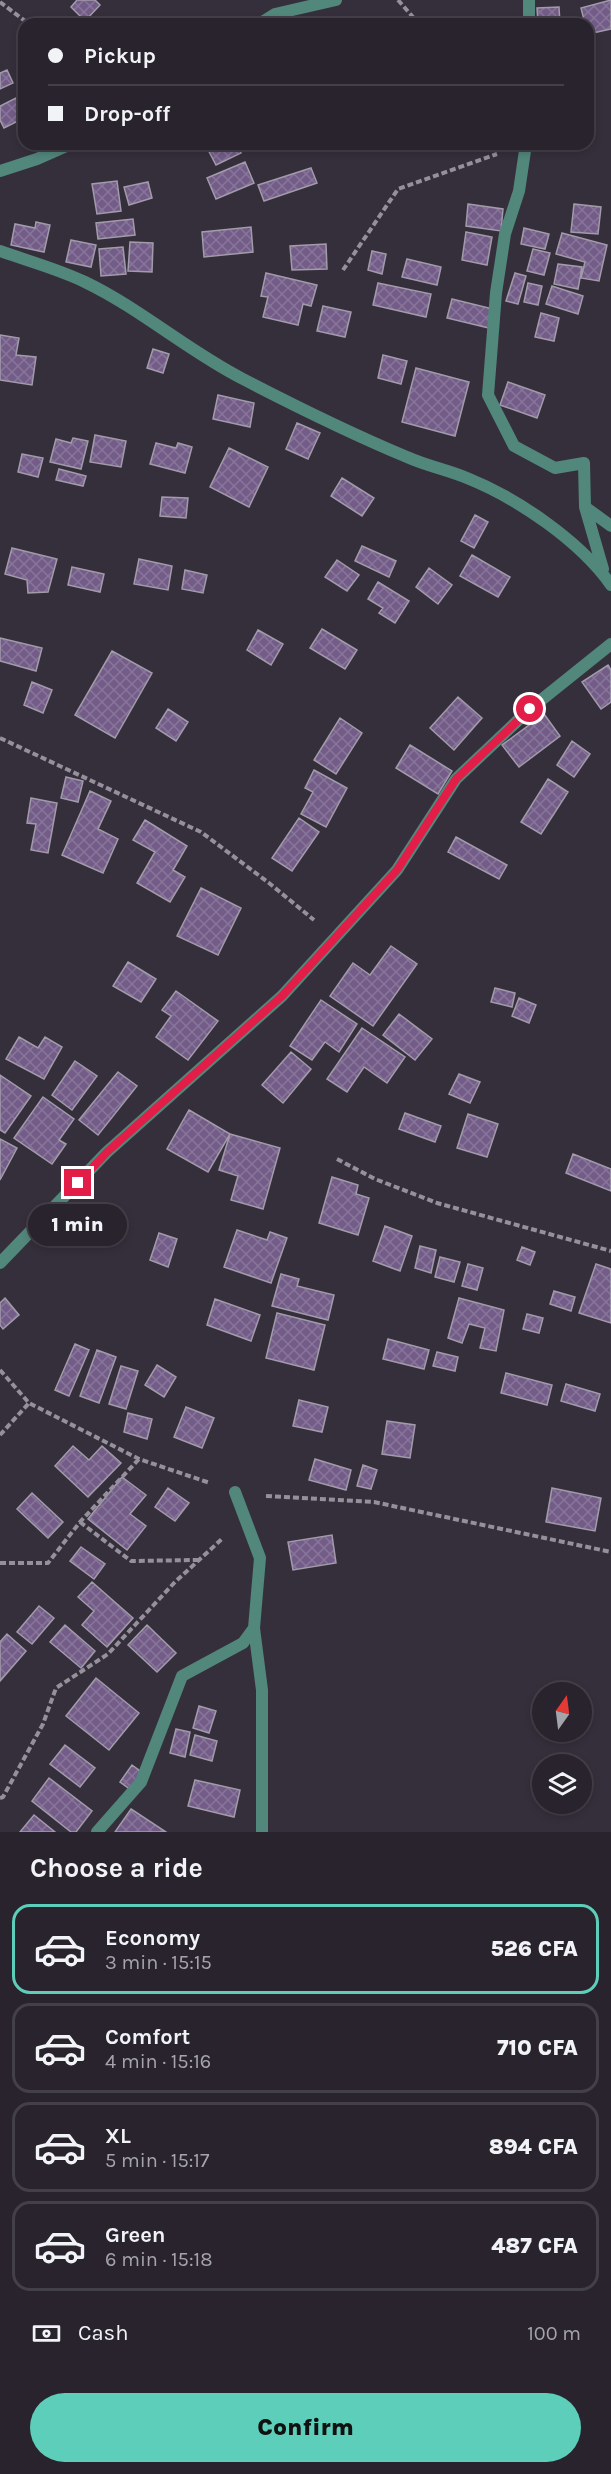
<!DOCTYPE html>
<html lang="en">
<head>
<meta charset="utf-8">
<style>
  body { margin:0; font-family:Karla,sans-serif; background:#302b35; color:#f1f3f6; height:100vh; display:flex; flex-direction:column; font-size:22px; white-space:nowrap }
  * { box-sizing:border-box; margin:0 }
  p { font-size:20px; color:#a5a4aa }
  .icon { flex:none; width:33px; height:33px; fill:none; stroke:currentColor; stroke-width:2; stroke-linecap:round; stroke-linejoin:round }
  .map { position:relative; height:1832px; overflow:hidden }
  .drawer { display:flex; flex-direction:column; background:#28232d; flex:1 }
  .drawer>* { flex:none }
  .guide { position:absolute; left:18px; top:18px; width:576px; height:132px; border-radius:18px; box-shadow:0 3px 9px #0003,0 0 0 2px #444049; display:grid; align-content:center; height:132px; padding:0 30px; background:#28232d }
  .needle { width:39px; rotate:14deg }
  .buttons { position:absolute; left:532px; top:1682px; display:grid; gap:12px }
  .buttons a { display:grid; place-items:center; width:60px; height:60px; border-radius:50%; background:#28232d; box-shadow:0 3px 9px #0003,0 0 0 2px #444049; font-size:30px }
  .end { position:absolute; width:27px; height:27px; margin:-14px; border:8px solid #e11d48; background:#fff; box-shadow:0 0 0 3px #fff }
  .from { border-radius:50% }
  .bubble { position:absolute; height:42px; border-radius:21px; background:#28232d; box-shadow:0 3px 9px #0003,0 0 0 2px #444049; font-size:20px; font-weight:800; line-height:42px; text-align:center }
  .guide b { display:flex; align-items:center; gap:21px; height:57px; font-size:22px }
  .guide b+b { border-top:2px solid #444049 }
  .guide i { width:15px; height:15px; background:#f1f3f6 }
  ul { padding:0; list-style:none }
  li { display:flex; align-items:center; gap:18px; height:90px; margin:0 12px 9px; padding:0 18px; border:3px solid #444049; border-radius:18px }
  li div { flex:1 }
  li b { display:block; font-size:22px }
  li em { font-style:normal; font-weight:800 }
  li.selected { border-color:#5dceb9 }
  li>.icon { width:54px; height:54px; stroke-width:1.5 }
  h2 { padding:0 30px; font-size:27px; line-height:72px }
  .pay { display:flex; align-items:center; gap:15px; height:66px; padding:0 30px; font-size:22px }
  .pay p { margin-inline-start:auto }
  .cta { display:flex; gap:12px; margin-top:auto; padding:12px 30px }
  .cta a { flex:1; height:69px; border-radius:36px; background:#5dceb9; color:#111; font-size:24px; font-weight:800; line-height:69px; text-align:center }
  .map>svg:first-child { display:block }
  .building { fill:url(#building-cross-hatch); stroke:#a29baa; stroke-width:1.5 }
  .lines { fill:none; stroke-linecap:round; stroke-linejoin:round }
  .path { stroke:#95909b; stroke-width:4; stroke-dasharray:6 3; stroke-linecap:butt }
  .street { stroke:#52877c; stroke-width:12 }
  .route { stroke:#e11d48; stroke-width:8 }
</style>
</head>
<body>
<div class="map">
<svg width="611" height="1832" viewBox="0 0 611 1832">
  <defs>
    <pattern id="building-cross-hatch" width="8" height="8" patternUnits="userSpaceOnUse" patternTransform="scale(1.5)"><rect width="8" height="8" fill="#735d88"/><path d="M0 0l8 8M0 8l8-8" fill="none" stroke="#88759a"/></pattern>
  </defs>
  <rect width="100%" height="100%" fill="#352f3c"/>
  <!-- building -->
  <path class="building" d="M77,0H95L100,5L85,21L71,7Z
    M611,0V29L588,34V24H585L581,8Z
    M559,7L560,24H538L537,8Z
    M7,70L13,83L0,89V73Z
    M24,94V118L4,128L0,120V106Z
    M205,144H236L241,153L216,165Z
    M256,144H276L259,151Z
    M245,162L254,183L216,199L207,178Z
    M311,168L317,183L264,201L258,185Z
    M117,181L121,211L97,214L92,184Z
    M148,182L152,198L129,205L124,187Z
    M468,204L503,209L501,231L466,226Z
    M574,204L601,207L598,234L571,232Z
    M133,219L135,235L98,239L96,223Z
    M36,222L50,225L44,252L11,245L15,224L35,228Z
    M251,227L253,252L204,257L202,232Z
    M524,228L549,234L545,249L521,244Z
    M466,232L492,237L487,265L462,260Z
    M562,233L607,245L599,281L581,278L585,262L556,254Z
    M71,240L96,245L91,267L66,262Z
    M130,242L153,243L152,272L128,271Z
    M326,244L327,269L292,270L290,246Z
    M123,247L126,274L101,276L99,249Z
    M533,249L550,253L544,275L527,271Z
    M372,251L386,254L382,274L368,270Z
    M407,259L441,267L437,285L402,277Z
    M558,264L582,267L578,289L554,284Z
    M266,273L317,285L311,306L303,304L298,325L263,317L268,297L261,296Z
    M515,273L526,276L518,304L506,301Z
    M378,283L431,294L426,317L373,305Z
    M528,283L542,286L538,305L524,302Z
    M552,286L583,296L578,314L546,304Z
    M452,299L493,309L489,328L447,318Z
    M323,306L351,312L345,337L317,331Z
    M541,313L559,318L554,341L535,337Z
    M0,335L19,338L16,355L36,357L32,385L0,380Z
    M153,349L169,354L163,373L147,368Z
    M383,355L407,361L401,384L378,378Z
    M416,368L469,382L455,436L402,422Z
    M508,382L545,395L537,418L500,405Z
    M218,395L254,403L250,427L213,419Z
    M297,423L320,433L308,459L286,449Z
    M95,435L126,441L121,467L90,462Z
    M73,438L88,441L81,469L50,462L56,439L71,443Z
    M156,443L176,448L178,443L192,447L185,473L150,464Z
    M229,448L268,467L249,507L210,487Z
    M22,454L43,458L38,477L18,472Z
    M59,469L86,476L83,486L56,480Z
    M342,478L374,498L362,516L331,496Z
    M162,497L188,498L186,518L160,516Z
    M475,515L488,522L474,548L461,541Z
    M362,546L396,561L389,577L355,561Z
    M12,548L57,559L48,592L28,593L27,580L5,574Z
    M472,555L510,577L498,597L460,576Z
    M139,559L172,566L168,590L134,584Z
    M337,560L359,575L347,591L325,577Z
    M72,567L104,574L100,592L68,585Z
    M429,568L452,585L438,604L416,587Z
    M185,570L207,575L203,593L182,589Z
    M378,582L409,601L395,623L379,613L383,608L368,599Z
    M322,629L357,650L345,669L310,648Z
    M258,630L283,644L271,665L247,650Z
    M0,638L42,648L36,671L0,661Z
    M112,651L152,673L115,738L75,715Z
    M608,665L611,670V702L601,709L582,682Z
    M32,682L52,690L43,713L24,705Z
    M458,697L482,718L454,750L430,728Z
    M168,709L188,722L176,741L156,728Z
    M544,714L560,736L519,767L502,745Z
    M340,718L362,733L336,774L314,760Z
    M572,741L590,754L574,777L557,765Z
    M410,745L452,771L438,794L396,768Z
    M314,770L347,788L326,827L301,814L313,792L305,788Z
    M66,777L83,781L78,802L61,798Z
    M548,779L568,792L541,834L521,822Z
    M90,791L111,801L98,829L118,839L103,873L62,855Z
    M31,798L57,803L48,853L31,850L36,824L27,823Z
    M299,818L319,832L292,871L272,858Z
    M145,820L187,846L173,870L185,877L170,902L137,883L155,852L133,840Z
    M456,837L507,865L499,879L448,852Z
    M201,888L241,908L218,955L177,936Z
    M391,946L417,964L373,1026L330,996L353,963L370,975Z
    M128,962L156,979L141,1002L113,986Z
    M495,988L515,993L512,1007L491,1002Z
    M176,991L218,1021L188,1060L156,1037L171,1016L162,1010Z
    M519,998L536,1005L529,1023L512,1016Z
    M321,1000L357,1024L339,1052L325,1042L312,1060L290,1046Z
    M399,1014L432,1039L415,1060L383,1035Z
    M362,1028L405,1057L387,1083L364,1067L347,1092L327,1079Z
    M19,1037L38,1048L45,1037L62,1047L44,1079L6,1059Z
    M291,1052L311,1069L283,1103L262,1085Z
    M75,1061L97,1076L72,1110L52,1095Z
    M118,1072L137,1086L98,1135L79,1120Z
    M459,1074L480,1082L470,1103L449,1094Z
    M0,1075L31,1096L5,1133L0,1130Z
    M43,1097L74,1119L59,1140L66,1144L52,1164L14,1138Z
    M189,1110L230,1134L208,1172L167,1149Z
    M405,1113L441,1126L435,1142L399,1129Z
    M468,1114L498,1124L487,1157L457,1148Z
    M230,1134L280,1148L263,1209L231,1200L238,1176L219,1170Z
    M0,1139L17,1148L0,1180Z
    M573,1154L611,1169V1191L566,1173Z
    M332,1177L358,1185L356,1194L369,1198L358,1235L319,1223Z
    M385,1226L412,1236L400,1271L373,1261Z
    M237,1230L267,1240L270,1232L287,1238L271,1283L224,1267Z
    M159,1233L177,1239L168,1267L150,1260Z
    M420,1246L436,1250L431,1273L415,1268Z
    M522,1247L535,1252L530,1265L517,1260Z
    M440,1257L460,1262L454,1282L435,1277Z
    M468,1264L483,1268L477,1290L462,1286Z
    M596,1264L611,1269V1323L579,1313Z
    M281,1274L299,1279L297,1286L334,1295L328,1320L272,1306Z
    M554,1291L575,1297L571,1311L550,1304Z
    M5,1298L19,1315L3,1329L0,1325V1303Z
    M459,1298L504,1310L496,1351L480,1348L485,1328L469,1324L462,1343L448,1338Z
    M215,1299L260,1315L251,1341L207,1325Z
    M277,1313L325,1325L314,1370L266,1358Z
    M527,1314L543,1318L539,1333L523,1329Z
    M388,1339L429,1350L424,1369L383,1359Z
    M75,1344L89,1350L69,1396L55,1390Z
    M97,1350L116,1357L99,1403L80,1396Z
    M437,1352L458,1357L455,1371L433,1366Z
    M157,1365L176,1377L164,1397L145,1385Z
    M121,1366L138,1371L126,1409L109,1404Z
    M506,1373L552,1385L547,1405L501,1393Z
    M566,1384L600,1394L595,1411L561,1401Z
    M299,1400L328,1407L322,1432L293,1426Z
    M186,1407L214,1418L202,1448L174,1437Z
    M128,1413L152,1419L147,1439L124,1432Z
    M387,1421L415,1425L410,1458L382,1454Z
    M73,1446L89,1460L102,1446L121,1463L88,1497L55,1466Z
    M315,1459L351,1470L346,1490L309,1480Z
    M363,1465L377,1470L371,1489L357,1486Z
    M122,1477L146,1495L130,1514L146,1526L127,1550L88,1519Z
    M168,1488L189,1503L175,1521L155,1507Z
    M552,1488L601,1498L595,1531L546,1522Z
    M32,1493L63,1522L48,1538L17,1509Z
    M332,1535L336,1563L293,1570L288,1542Z
    M81,1547L105,1564L94,1579L70,1561Z
    M92,1582L133,1618L107,1647L82,1625L94,1611L78,1597Z
    M39,1606L54,1618L32,1644L17,1632Z
    M65,1625L95,1651L81,1668L50,1642Z
    M147,1625L176,1653L157,1672L128,1645Z
    M7,1634L26,1651L0,1681V1642Z
    M96,1678L139,1713L109,1750L66,1716Z
    M199,1706L216,1711L209,1733L193,1728Z
    M176,1729L190,1732L185,1757L170,1753Z
    M195,1735L217,1741L212,1761L190,1755Z
    M65,1745L95,1768L80,1787L50,1764Z
    M132,1765L143,1773L131,1790L120,1782Z
    M49,1778L92,1811L76,1832H71L32,1801Z
    M195,1780L240,1790L234,1817L188,1806Z
    M131,1809L166,1832H115Z
    M34,1815L55,1832H20Z"/>
  <g class="lines">
    <!-- path -->
    <path class="path" d="M398,0L419,24
      M0,2L29,24
      M343,270L398,189L497,154
      M0,738L201,832L269,883L314,920
      M337,1159L375,1179L437,1203L611,1251
      M0,1370L29,1403L139,1459L210,1483
      M0,1435L29,1403
      M266,1496L374,1502L611,1552
      M80,1522L131,1561L198,1560
      M0,1563H48L80,1522L139,1459
      M0,1798L3,1797L43,1724L56,1688L108,1654L175,1582L223,1538"/>
    <!-- street -->
    <path class="street" d="M259,24L275,14L336,0
      M529,24V0
      M526,144L519,191L505,234L496,293L488,395L514,446L555,468L584,463L585,507L603,569
      M0,171L37,159L71,144
      M0,251C28,261 58,269 85,282C141,309 188,351 243,379C297,407 352,434 407,457C427,466 448,470 467,478C517,498 580,541 611,585
      M585,507L611,526
      M0,1263L107,1152L282,996L397,870L456,779L530,709L611,644
      M235,1492L260,1558L254,1628L262,1690V1832
      M97,1832L141,1782L182,1676L243,1643L254,1628"/>
  </g>
  <g class="lines">
    <!-- route -->
    <path class="route" d="M78,1183L107,1152L282,996L397,870L456,779L530,709"/>
  </g>
</svg>
<div class="buttons">
<a><svg class="needle" viewBox="-14 -14 28 28"><path d="M0-13l5 13h-10z" fill="#e53935"/><path d="M0 13l5-13h-10z" fill="#a5a4aa"/></svg></a>
<a><svg class="icon" aria-label="layers" viewBox="0 0 24 24"><path d="M12 4l9 5-9 5-9-5zM3 14l9 5 9-5"/></svg></a>
</div>
<i class="end from" style="left:530px;top:709px"></i>
<i class="end" style="left:78px;top:1183px"></i>
<div class="bubble" style="left:28px;top:1204px;width:99px">1 min</div>
<div class="guide">
<b><i class="from"></i>Pickup</b>
<b><i></i>Drop-off</b>
</div>
</div>
<section class="drawer">
<h2>Choose a ride</h2>
<ul>
<li class="selected"><svg class="icon" aria-label="car" viewBox="0 0 24 24"><path d="M5 17H2v-5l4-1 3-4h7l3 4 3 1v5h-3M9 17h6M6 11h13"/><circle cx="7" cy="17" r="2"/><circle cx="17" cy="17" r="2"/></svg><div><b>Economy</b><p>3 min · 15:15</p></div><em>526 CFA</em></li>
<li><svg class="icon" aria-label="car" viewBox="0 0 24 24"><path d="M5 17H2v-5l4-1 3-4h7l3 4 3 1v5h-3M9 17h6M6 11h13"/><circle cx="7" cy="17" r="2"/><circle cx="17" cy="17" r="2"/></svg><div><b>Comfort</b><p>4 min · 15:16</p></div><em>710 CFA</em></li>
<li><svg class="icon" aria-label="car" viewBox="0 0 24 24"><path d="M5 17H2v-5l4-1 3-4h7l3 4 3 1v5h-3M9 17h6M6 11h13"/><circle cx="7" cy="17" r="2"/><circle cx="17" cy="17" r="2"/></svg><div><b>XL</b><p>5 min · 15:17</p></div><em>894 CFA</em></li>
<li><svg class="icon" aria-label="car" viewBox="0 0 24 24"><path d="M5 17H2v-5l4-1 3-4h7l3 4 3 1v5h-3M9 17h6M6 11h13"/><circle cx="7" cy="17" r="2"/><circle cx="17" cy="17" r="2"/></svg><div><b>Green</b><p>6 min · 15:18</p></div><em>487 CFA</em></li>
</ul>
<div class="pay"><svg class="icon" aria-label="cash" viewBox="0 0 24 24"><path d="M3 7h18v10H3z"/><circle cx="12" cy="12" r="2"/></svg>Cash<p>100 m</p></div>
<div class="cta"><a>Confirm</a></div>
</section>
</body>
</html>
